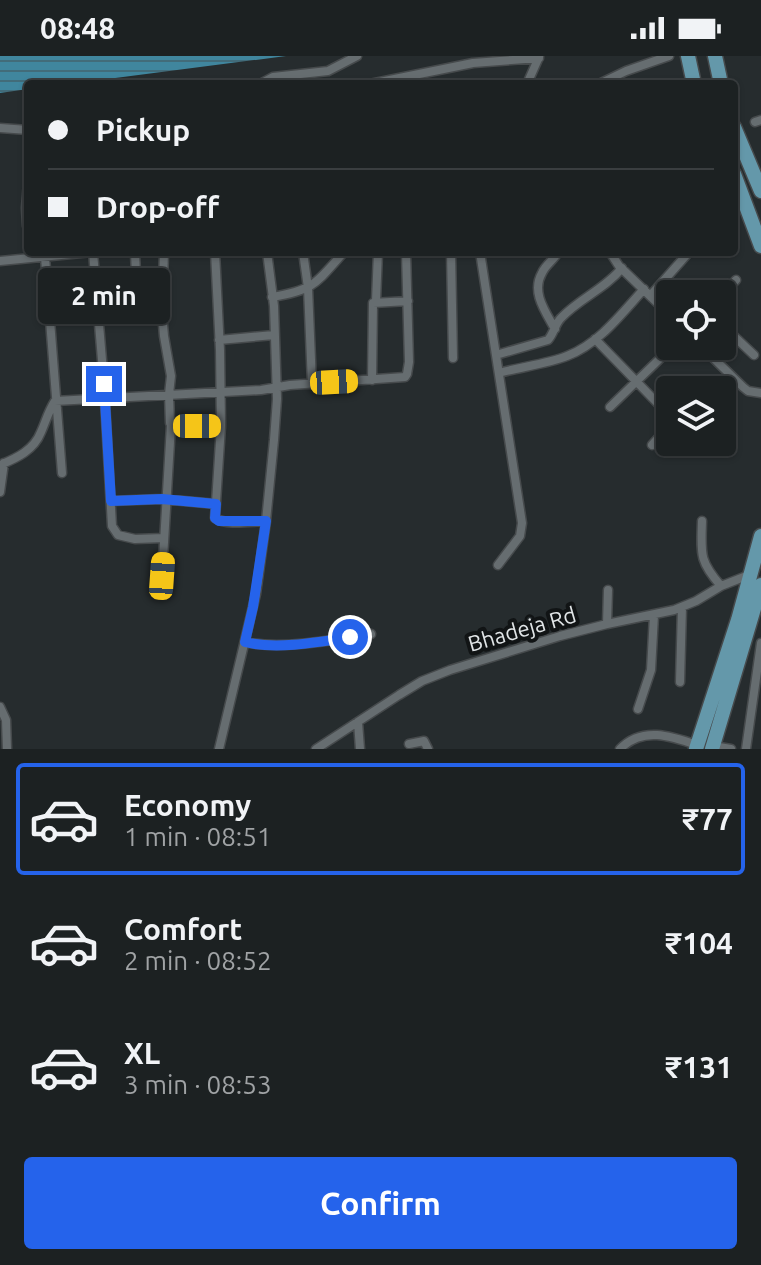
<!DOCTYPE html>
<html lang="en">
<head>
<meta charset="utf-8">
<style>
  body { margin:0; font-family:Ubuntu,sans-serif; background:#25292a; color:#f1f3f6; height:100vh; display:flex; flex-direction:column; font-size:30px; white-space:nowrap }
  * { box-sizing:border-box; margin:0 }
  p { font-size:26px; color:#a0a3a5 }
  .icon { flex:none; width:44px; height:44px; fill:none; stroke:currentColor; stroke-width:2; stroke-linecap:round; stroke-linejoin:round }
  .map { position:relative; height:693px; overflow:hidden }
  .sheet { display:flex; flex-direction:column; background:#1c2122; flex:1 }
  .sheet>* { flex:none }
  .guide { position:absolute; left:24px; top:24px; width:714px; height:176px; border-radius:8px; box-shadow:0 2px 6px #0004,0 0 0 2px #3a3e40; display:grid; align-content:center; height:176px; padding:0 24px; background:#1c2122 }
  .buttons { position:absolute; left:656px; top:224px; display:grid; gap:16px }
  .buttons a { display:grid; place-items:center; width:80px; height:80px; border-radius:8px; background:#1c2122; box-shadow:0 2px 6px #0004,0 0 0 2px #3a3e40; font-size:40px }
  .end { position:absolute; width:36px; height:36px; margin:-18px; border:10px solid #2563eb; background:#fff; box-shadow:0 0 0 4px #fff }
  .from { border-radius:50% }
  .bubble { position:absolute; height:56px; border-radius:8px; background:#1c2122; box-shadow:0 2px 6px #0004,0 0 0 2px #3a3e40; font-size:26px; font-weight:700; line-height:56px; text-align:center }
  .car { position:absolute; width:24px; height:48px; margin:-24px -12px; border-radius:10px; box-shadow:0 0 6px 2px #0007; background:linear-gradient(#f5c518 24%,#345 0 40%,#f5c518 0 76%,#345 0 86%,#f5c518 0) }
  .guide b { display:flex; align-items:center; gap:28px; height:76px; font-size:30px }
  .guide b+b { border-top:2px solid #3a3e40 }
  .guide i { width:20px; height:20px; background:#f1f3f6 }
  ul { padding:14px 0 0; list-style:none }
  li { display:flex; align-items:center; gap:24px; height:112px; margin:0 16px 12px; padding:0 8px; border:4px solid transparent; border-radius:8px }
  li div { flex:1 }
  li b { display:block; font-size:30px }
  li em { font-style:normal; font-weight:700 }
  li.current { border-color:#2563eb }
  li>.icon { width:72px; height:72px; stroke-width:1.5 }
  .primary-button { display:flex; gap:16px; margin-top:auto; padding:16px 24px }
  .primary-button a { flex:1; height:92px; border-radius:8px; background:#2563eb; color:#fff; font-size:32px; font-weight:700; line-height:92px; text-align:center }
  .status { display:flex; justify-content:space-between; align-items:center; height:56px; padding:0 40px; background:#1c2122; direction:ltr }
  .status svg { height:22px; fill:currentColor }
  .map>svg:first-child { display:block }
  .water { fill:url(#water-rules) }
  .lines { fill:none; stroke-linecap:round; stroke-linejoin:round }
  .street-casing { stroke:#464a4c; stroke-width:11 }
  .primary-casing { stroke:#464a4c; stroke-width:17 }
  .street { stroke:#666d70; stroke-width:8 }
  .primary { stroke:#6498aa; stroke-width:14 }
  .route { stroke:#2563eb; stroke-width:10 }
  .labels { text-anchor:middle; stroke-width:8; stroke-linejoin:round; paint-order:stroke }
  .street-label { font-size:22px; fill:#e1e5e7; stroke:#111415 }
</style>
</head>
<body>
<div class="status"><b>08:48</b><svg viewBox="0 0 49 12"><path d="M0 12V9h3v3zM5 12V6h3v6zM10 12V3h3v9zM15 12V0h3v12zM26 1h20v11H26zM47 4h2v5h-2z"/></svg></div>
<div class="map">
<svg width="761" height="693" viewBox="0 0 761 693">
  <defs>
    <pattern id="water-rules" width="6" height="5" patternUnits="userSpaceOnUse" patternTransform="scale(2)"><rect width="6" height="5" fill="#40869e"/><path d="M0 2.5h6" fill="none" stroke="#426c7a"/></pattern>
  </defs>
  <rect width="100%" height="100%" fill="#262c2e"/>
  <!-- water -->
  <path class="water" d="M0,0H286L69,28H28V33L0,37Z"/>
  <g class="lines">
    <defs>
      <path id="street" d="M260,28L273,21L328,15L357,0
        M370,28L473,7L539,2
        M527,28L539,1
        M599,28L626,15L669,0
        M755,66L761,64
        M0,72L28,74
        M27,170L26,152L28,126
        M93,196L104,328L112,470L118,479L135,483L164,482
        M164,196L162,257L164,280L171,320L169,338L170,367L173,370H221
        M215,196L220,294L221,370L215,462C228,470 251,465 266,465
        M303,196L308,232L312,328
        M451,196L453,302
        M480,196L522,467L520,480L498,509
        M610,196L619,210L670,259
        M45,201L62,417
        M0,205L92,196
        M651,239L689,196
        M722,239L736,224
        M272,241C315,234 316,227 344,196
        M376,245L378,196
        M98,252C108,250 124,249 131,243C139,236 135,207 135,196
        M722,269L754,299
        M555,273C545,255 531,236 542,217C546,208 554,204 558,196
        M595,283L670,360
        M219,284L274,279
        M701,290L743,331L748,335L761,337
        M496,299L548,284C554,277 555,268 561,262C580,242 605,233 622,212
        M499,317C520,311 547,308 567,300C599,288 622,257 644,233
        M372,324L373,247L408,245
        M610,351L673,290
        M652,389L670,369
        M0,409C17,402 34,394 41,376C46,365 48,356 55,345L261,334L290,329L405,321L407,318L409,306L406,196
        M0,436L4,407
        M111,445L162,443L216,448
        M702,465C701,498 699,505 721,530
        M162,520L171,369
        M607,568L608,534
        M245,586C281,594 334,584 371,578
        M680,626L682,551
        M0,651L6,664L7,693
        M638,653L651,614L654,559
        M358,666L360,693
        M409,688L424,685L428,693
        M713,690L731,693
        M219,693L256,538L266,465L274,384L277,343L274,250L267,196
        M316,693L399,639L422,625L450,614L560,580L607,568L674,554L696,545L721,530L749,519
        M620,693C642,670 671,680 697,689
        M746,693L761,587"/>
      <path id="primary" d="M688,0L694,28
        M715,0L721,28
        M734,71L761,135
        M734,118L761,190
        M696,693L738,564L761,480
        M712,693L761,529"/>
    </defs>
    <!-- street casing -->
    <use href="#street" class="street-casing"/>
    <!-- primary casing -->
    <use href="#primary" class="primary-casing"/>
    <!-- street -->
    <use href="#street" class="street"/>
    <!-- primary -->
    <use href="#primary" class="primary"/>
  </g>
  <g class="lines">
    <!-- route -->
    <path class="route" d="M104,328L111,445L162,443L216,448L215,462L219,465H266L253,551L245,586C276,594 319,586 350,581"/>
  </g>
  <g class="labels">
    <!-- street labels -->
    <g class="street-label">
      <text transform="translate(522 573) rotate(-16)" y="8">Bhadeja Rd</text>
    </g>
  </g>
</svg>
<div class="buttons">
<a><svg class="icon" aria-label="locate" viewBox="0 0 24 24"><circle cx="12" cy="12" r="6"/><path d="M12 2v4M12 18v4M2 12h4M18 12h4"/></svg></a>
<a><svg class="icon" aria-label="layers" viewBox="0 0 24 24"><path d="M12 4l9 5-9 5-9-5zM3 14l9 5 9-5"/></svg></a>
</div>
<i class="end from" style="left:350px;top:581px"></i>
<i class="end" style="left:104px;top:328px"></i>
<div class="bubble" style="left:38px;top:212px;width:132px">2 min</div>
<i class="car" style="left:334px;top:326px;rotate:87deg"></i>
<i class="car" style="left:197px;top:370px;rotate:90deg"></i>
<i class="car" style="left:162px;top:520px;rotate:4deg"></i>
<div class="guide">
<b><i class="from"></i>Pickup</b>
<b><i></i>Drop-off</b>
</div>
</div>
<section class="sheet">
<ul>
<li class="current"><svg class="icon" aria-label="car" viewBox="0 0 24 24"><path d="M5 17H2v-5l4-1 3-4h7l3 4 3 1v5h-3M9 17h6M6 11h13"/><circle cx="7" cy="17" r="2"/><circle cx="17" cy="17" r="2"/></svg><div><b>Economy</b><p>1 min · 08:51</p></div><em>₹77</em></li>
<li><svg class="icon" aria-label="car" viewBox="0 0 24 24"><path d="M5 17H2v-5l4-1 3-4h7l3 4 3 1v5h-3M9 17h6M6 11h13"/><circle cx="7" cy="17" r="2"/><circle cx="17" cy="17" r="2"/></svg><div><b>Comfort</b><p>2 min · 08:52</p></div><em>₹104</em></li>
<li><svg class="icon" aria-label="car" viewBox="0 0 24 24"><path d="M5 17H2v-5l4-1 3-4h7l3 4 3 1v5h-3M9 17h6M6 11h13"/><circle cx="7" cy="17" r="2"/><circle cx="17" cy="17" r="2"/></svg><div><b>XL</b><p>3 min · 08:53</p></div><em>₹131</em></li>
</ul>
<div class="primary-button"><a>Confirm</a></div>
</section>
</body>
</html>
